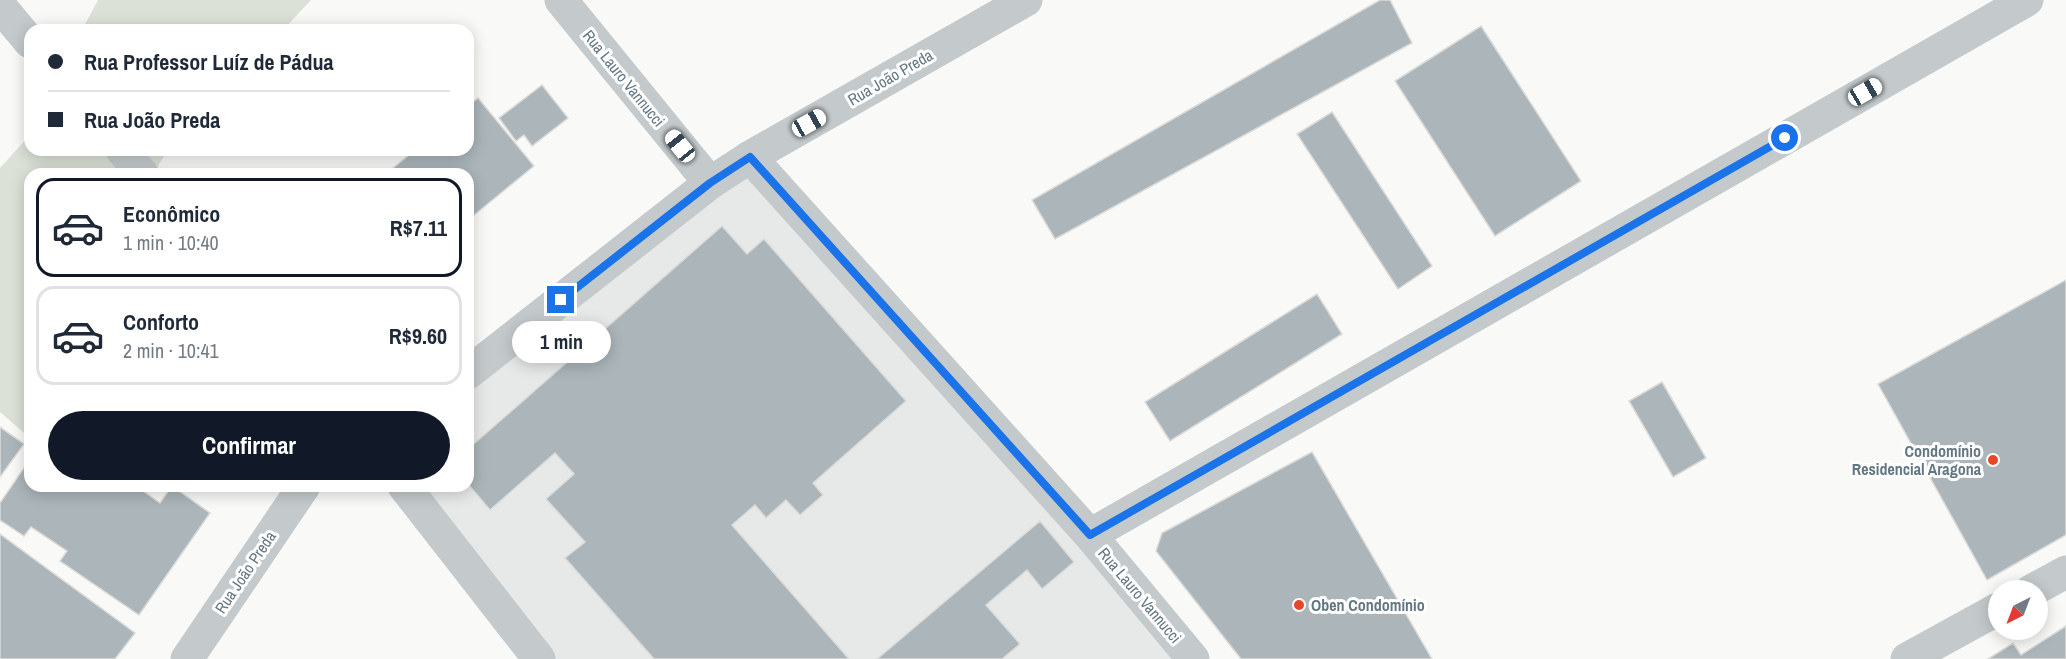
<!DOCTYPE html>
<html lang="pt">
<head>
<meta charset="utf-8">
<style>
  body { margin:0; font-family:"Archivo Narrow",sans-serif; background:#f2f2f3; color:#1f2937; height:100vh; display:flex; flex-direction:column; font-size:22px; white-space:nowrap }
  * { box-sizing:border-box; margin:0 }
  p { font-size:20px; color:#747a83 }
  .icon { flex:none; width:33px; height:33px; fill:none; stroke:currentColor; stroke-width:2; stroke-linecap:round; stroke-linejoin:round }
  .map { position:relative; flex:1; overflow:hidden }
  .panel { position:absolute; left:24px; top:168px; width:450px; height:324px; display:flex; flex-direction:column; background:#fff; border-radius:18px; box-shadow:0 3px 15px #0003 }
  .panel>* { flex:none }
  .banner { position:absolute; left:24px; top:24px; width:450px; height:132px; border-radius:18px; box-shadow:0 3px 15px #0003; display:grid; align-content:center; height:132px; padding:0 24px; background:#fff }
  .needle { width:39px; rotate:222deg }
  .fabs { position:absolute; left:1988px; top:580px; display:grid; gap:12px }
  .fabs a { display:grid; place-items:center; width:60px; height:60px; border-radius:50%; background:#fff; box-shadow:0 3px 15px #0003; font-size:30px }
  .end { position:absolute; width:27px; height:27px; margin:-14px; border:8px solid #1a73e8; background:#fff; box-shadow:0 0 0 3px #fff }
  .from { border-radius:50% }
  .bubble { position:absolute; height:42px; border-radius:21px; background:#fff; box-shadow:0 3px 15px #0003; font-size:20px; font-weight:800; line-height:42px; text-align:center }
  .car { position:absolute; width:18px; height:36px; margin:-18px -9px; border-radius:8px; box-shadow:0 0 4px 2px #0007; background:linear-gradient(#fff 24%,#345 0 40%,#fff 0 76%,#345 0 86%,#fff 0) }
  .banner b { display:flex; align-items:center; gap:21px; height:57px; font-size:22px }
  .banner b+b { border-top:2px solid #e0e1e3 }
  .banner i { width:15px; height:15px; background:#1f2937 }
  ul { padding:10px 0 0; list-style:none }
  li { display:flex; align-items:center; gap:18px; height:99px; margin:0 12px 9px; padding:0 12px; border:3px solid #e0e1e3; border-radius:18px }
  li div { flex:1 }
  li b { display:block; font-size:22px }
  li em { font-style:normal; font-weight:800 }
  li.selected { border-color:#111827 }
  li>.icon { width:54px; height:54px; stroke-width:1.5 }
  .button { display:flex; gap:12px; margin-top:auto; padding:12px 24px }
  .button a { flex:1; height:69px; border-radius:36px; background:#111827; color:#fff; font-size:24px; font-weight:800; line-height:69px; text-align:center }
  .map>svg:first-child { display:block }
  .built { fill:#e7e9e8 }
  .green { fill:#dbe1d7 }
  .building { fill:#abb5ba; stroke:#dbdbd9; stroke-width:1.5 }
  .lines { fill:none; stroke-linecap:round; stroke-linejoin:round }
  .minor { stroke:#c4cacc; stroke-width:33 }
  .tertiary { stroke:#c4cacc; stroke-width:33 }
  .route { stroke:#1a73e8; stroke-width:8 }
  .poi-dot { fill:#e74728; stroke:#fff; stroke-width:2 }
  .labels { text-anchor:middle; stroke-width:6; stroke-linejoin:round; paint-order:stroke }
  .street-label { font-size:16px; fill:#637782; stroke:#fff }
  .poi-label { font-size:16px; font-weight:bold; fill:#637782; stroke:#fff; text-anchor:end }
</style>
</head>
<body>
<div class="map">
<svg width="2066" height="659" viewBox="0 0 2066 659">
  <rect width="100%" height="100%" fill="#f9f9f7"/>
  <!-- built -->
  <path class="built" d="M750,157L1191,659H548L406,486H468V374Z"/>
  <!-- green -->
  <path class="green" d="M98,0H311L283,30H82Z
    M30,135V150H168L159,164L157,174H30V438L0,412V168Z"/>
  <!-- building -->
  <path class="building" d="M1380,0H1390L1412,43L1055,239L1032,200Z
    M1481,26L1581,181L1495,236L1395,81Z
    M542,85L568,118L532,146L524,135L516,141L499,118Z
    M478,98L534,166L468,220V174H386L415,150H468V106Z
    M1332,112L1432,266L1398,289L1297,134Z
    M722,226L747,254L764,239L906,401L813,483L823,495L800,515L786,500L766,518L755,505L732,525L849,659H654L565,558L585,542L546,499L574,474L555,453L490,510L468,484V449Z
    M2066,280V535L1987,580L1878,384Z
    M1317,294L1342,334L1170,441L1145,402Z
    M1662,382L1706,458L1673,477L1629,401Z
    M0,427L24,444L0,477Z
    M1312,452L1432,659H1241L1156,551L1162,533Z
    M30,459V486H136L160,503L172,486L210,513L139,615L60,561L67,551L31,527L24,536L0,520V503Z
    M1040,521L1074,562L1042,589L1027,570L986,605L1020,644L1002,659H877Z
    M0,534L135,633L115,659H0Z
    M2066,626V659H1988L2013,643L2021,655Z"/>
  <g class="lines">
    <!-- minor -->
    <path class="minor" d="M0,6L30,42
      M122,150L142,174
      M750,157L1026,0
      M468,373L710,183
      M404,486L539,659
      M1090,535L2027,0
      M2031,591L2066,572
      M187,659L304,486
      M1907,659L1998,609"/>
    <!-- tertiary -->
    <path class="tertiary" d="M561,0L710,183L750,157L1090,535L1193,659"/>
  </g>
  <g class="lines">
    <!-- route -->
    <path class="route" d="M561,300L710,183L750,157L1090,535L1785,138"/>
  </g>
  <!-- markers -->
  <g class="poi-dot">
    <circle cx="1993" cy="460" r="6"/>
    <circle cx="1299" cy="605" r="6"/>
  </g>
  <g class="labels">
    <!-- street labels -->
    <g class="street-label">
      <text transform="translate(890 77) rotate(-30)" y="6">Rua João Preda</text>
      <text transform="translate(624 78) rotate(51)" y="6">Rua Lauro Vannucci</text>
      <text transform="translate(245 572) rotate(-56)" y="6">Rua João Preda</text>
      <text transform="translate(1140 595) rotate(50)" y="6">Rua Lauro Vannucci</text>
    </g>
    <!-- poi labels -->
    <g class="poi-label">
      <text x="1981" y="457">Condomínio<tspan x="1981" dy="18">Residencial Aragona</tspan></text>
      <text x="1311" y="611" text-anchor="start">Oben Condomínio</text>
    </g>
  </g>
</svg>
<div class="fabs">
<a><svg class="needle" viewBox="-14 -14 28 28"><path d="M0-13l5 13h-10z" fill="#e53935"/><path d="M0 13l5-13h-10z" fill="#747a83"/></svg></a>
</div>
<i class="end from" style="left:1785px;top:138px"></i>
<i class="end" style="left:561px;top:300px"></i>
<div class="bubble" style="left:512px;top:321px;width:99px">1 min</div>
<i class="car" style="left:1865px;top:92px;rotate:60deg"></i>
<i class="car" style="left:809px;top:123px;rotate:61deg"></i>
<i class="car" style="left:680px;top:146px;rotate:321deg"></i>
<div class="banner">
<b><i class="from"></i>Rua Professor Luíz de Pádua</b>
<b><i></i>Rua João Preda</b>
</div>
<section class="panel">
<ul>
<li class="selected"><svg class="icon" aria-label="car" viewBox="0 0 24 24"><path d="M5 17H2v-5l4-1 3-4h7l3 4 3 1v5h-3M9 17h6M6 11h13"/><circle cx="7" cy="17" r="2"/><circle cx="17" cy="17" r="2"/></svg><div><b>Econômico</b><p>1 min · 10:40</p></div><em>R$7.11</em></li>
<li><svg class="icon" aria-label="car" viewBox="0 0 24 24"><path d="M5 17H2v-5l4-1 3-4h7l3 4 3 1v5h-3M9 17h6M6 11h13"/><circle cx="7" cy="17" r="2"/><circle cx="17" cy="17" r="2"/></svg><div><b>Conforto</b><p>2 min · 10:41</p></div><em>R$9.60</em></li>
</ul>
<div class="button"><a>Confirmar</a></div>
</section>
</div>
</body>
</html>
